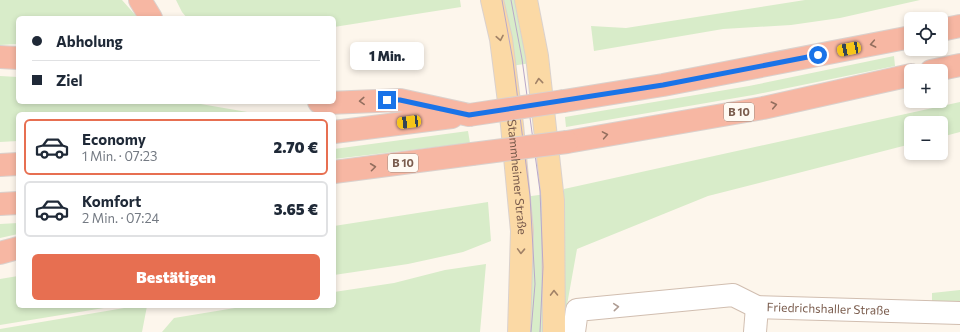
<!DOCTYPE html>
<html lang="de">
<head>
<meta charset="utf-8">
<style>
  body { margin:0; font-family:Commissioner,sans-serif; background:#f6f6f7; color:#1f2937; height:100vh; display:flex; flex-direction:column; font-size:15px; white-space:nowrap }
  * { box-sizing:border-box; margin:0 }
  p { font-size:13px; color:#747a83 }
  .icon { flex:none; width:22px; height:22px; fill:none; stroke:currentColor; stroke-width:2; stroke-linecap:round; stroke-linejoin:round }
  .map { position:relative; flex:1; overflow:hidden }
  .panel { position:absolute; left:16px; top:112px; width:320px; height:196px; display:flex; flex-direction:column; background:#fff; border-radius:6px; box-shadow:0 2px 6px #0003 }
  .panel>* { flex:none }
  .top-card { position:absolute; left:16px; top:16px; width:320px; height:88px; border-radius:6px; box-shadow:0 2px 6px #0003; display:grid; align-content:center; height:88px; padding:0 16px; background:#fff }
  .fabs { position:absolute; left:904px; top:12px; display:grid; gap:8px }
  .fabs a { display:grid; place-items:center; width:44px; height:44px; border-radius:6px; background:#fff; box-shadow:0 2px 6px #0003; font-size:20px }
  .end { position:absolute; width:18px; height:18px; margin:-9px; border:5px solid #1a73e8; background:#fff; box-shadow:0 0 0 2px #fff }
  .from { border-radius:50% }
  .bubble { position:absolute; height:28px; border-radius:6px; background:#fff; box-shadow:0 2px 6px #0003; font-size:13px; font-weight:800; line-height:28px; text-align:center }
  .car { position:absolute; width:12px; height:24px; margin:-12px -6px; border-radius:5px; box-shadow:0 0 3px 1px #0007; background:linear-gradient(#f5c518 24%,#345 0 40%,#f5c518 0 76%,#345 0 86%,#f5c518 0) }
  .top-card b { display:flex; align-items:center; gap:14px; height:38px; font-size:15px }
  .top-card b+b { border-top:1px solid #e0e1e3 }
  .top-card i { width:10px; height:10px; background:#1f2937 }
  ul { padding:7px 0 0; list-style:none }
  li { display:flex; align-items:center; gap:12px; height:56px; margin:0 8px 6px; padding:0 8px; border:2px solid #e0e1e3; border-radius:6px }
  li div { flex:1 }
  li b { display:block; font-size:15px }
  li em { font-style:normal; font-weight:800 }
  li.on { border-color:#e76f51 }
  li>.icon { width:36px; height:36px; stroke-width:1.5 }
  .cta { display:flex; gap:8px; margin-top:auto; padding:8px 16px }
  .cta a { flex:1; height:46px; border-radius:6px; background:#e76f51; color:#fff; font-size:16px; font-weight:800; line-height:46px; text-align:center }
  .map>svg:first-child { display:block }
  .green { fill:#d8ecc9 }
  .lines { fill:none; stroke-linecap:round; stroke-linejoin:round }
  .minor-casing { stroke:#d1beb0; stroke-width:24 }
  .major-casing { stroke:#dad1cd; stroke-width:24 }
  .highway-casing { stroke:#dad1cd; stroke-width:24 }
  .minor { stroke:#fff; stroke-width:22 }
  .major { stroke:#fbd9a5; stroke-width:22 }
  .highway { stroke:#f7b7a3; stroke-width:22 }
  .tram { stroke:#b9a8c9; stroke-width:1 }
  .highway-bridge-casing { stroke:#dad1cd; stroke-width:24; stroke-linecap:butt }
  .highway-bridge { stroke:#f7b7a3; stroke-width:22 }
  .oneway { stroke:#a18267 }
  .oneway2 { stroke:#936e5e }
  .oneway3 { stroke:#af9d94 }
  .route { stroke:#1a73e8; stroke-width:5 }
  .labels { text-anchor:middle; stroke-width:3; stroke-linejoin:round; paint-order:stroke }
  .shield { fill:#fffaf3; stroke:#a28b7f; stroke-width:1 }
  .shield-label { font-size:11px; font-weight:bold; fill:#7a5c4d }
  .street-label { font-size:12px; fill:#7a5c4d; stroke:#fffaf3 }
</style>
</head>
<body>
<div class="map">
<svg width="960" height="332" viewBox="0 0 960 332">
  <rect width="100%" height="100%" fill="#fdf6ec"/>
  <!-- green -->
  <path class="green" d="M0,0H122L138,18H18V44L0,45Z
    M176,0H460L461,7L334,27V18H187L182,12Z
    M498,0H520L531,63L511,66Z
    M805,0H920L840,18L791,25L723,29L594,51L591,26L626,28Z
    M894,56L895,66L753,95L566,127L565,117L749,86Z
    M0,76L18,77V102H189L259,114H18V141L0,142Z
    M960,102V132L941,137V123H911V144L708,196L577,249L567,305L559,317L564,189Z
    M468,131L470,143L334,159V149Z
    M546,194V332H525L524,197Z
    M488,202L491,241L463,252L408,264L334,275V226Z
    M18,223V234L0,238V224Z
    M486,264L480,332H162L174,318L247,306H334V292L394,283L445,270Z
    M18,276V306H116L0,325V279Z
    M960,290V308L932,307V293Z
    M136,306H147L142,332H0V329Z"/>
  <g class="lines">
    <defs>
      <g id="minor">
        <path id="s1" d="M574,332L577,310L733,295L757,307L960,313"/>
        <path d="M755,332L757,307"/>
      </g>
      <g id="major">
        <path id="s2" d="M492,0L501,39L512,125L522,231L519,332"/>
        <path d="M526,0L537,56L553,201L554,332"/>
      </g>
      <path id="highway" d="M140,0L151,18
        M941,30L960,26
        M0,57L18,58
        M931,71L960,65
        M564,101L663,85L911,37
        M319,102L328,103L400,100L469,115
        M334,132L452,117
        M567,142L763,108L911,75
        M0,165L18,164
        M334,172L472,154
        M0,204L18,203
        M0,253L18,248"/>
    </defs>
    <!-- minor casing -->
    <use href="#minor" class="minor-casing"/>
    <!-- major casing -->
    <use href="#major" class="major-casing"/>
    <!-- highway casing -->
    <use href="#highway" class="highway-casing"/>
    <!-- minor -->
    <use href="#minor" class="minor"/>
    <!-- major -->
    <use href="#major" class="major"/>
    <!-- highway -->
    <use href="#highway" class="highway"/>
    <!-- tram -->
    <path class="tram" d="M502,0L513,61L530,196L535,284L531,332
      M511,0L522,59L540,191L543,267L540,332"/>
    <defs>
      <path id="highway-bridge" d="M469,115L564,101
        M472,154L567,142"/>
    </defs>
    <!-- highway-bridge casing -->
    <use href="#highway-bridge" class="highway-bridge-casing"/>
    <!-- highway-bridge -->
    <use href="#highway-bridge" class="highway-bridge"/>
  </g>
  <!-- one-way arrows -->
  <defs><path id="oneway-chevron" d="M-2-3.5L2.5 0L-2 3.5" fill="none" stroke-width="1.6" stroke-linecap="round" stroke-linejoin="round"/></defs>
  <g class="oneway">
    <use href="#oneway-chevron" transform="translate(500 38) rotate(79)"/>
    <use href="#oneway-chevron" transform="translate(539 81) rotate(-96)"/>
    <use href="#oneway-chevron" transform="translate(521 251) rotate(92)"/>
    <use href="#oneway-chevron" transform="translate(554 293) rotate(-91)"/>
  </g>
  <g class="oneway2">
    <use href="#oneway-chevron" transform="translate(873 44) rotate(169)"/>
    <use href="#oneway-chevron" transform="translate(362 101) rotate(177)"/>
    <use href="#oneway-chevron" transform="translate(774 105) rotate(-12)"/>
    <use href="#oneway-chevron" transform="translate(605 135) rotate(-10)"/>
    <use href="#oneway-chevron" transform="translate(373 167) rotate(-7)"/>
  </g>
  <use class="oneway3" href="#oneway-chevron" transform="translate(616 307) rotate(-5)"/>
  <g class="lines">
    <!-- route -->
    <path class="route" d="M387,100H400L469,115L663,85L818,55"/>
  </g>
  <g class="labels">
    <!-- shield labels -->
    <g class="shield">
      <rect x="724" y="103" width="30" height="18" rx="3"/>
      <rect x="388" y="154" width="30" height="18" rx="3"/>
    </g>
    <g class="shield-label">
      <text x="739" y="116">B 10</text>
      <text x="403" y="167">B 10</text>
    </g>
    <!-- street labels -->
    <g class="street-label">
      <text dy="4" stroke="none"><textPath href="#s2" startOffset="179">Stammheimer Straße</textPath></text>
      <text dy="4" stroke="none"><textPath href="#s1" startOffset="277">Friedrichshaller Straße</textPath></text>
    </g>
  </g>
</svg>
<div class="fabs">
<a><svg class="icon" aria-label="locate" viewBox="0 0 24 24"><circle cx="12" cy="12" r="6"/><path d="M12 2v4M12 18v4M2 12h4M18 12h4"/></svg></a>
<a>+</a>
<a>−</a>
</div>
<i class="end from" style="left:818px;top:55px"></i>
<i class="end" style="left:387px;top:100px"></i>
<div class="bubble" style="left:350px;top:42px;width:74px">1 Min.</div>
<i class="car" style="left:849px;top:49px;rotate:259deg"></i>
<i class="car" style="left:409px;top:122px;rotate:263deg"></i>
<div class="top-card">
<b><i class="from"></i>Abholung</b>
<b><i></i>Ziel</b>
</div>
<section class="panel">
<ul>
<li class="on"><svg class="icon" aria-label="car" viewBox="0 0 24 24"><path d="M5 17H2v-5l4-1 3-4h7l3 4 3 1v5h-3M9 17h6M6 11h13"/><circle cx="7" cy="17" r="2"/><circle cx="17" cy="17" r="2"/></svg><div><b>Economy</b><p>1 Min. · 07:23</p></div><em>2.70 €</em></li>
<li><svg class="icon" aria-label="car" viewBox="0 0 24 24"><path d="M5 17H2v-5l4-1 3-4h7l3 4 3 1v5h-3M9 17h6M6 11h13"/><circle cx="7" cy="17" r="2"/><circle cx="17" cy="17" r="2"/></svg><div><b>Komfort</b><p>2 Min. · 07:24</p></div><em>3.65 €</em></li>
</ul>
<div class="cta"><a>Bestätigen</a></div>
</section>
</div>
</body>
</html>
